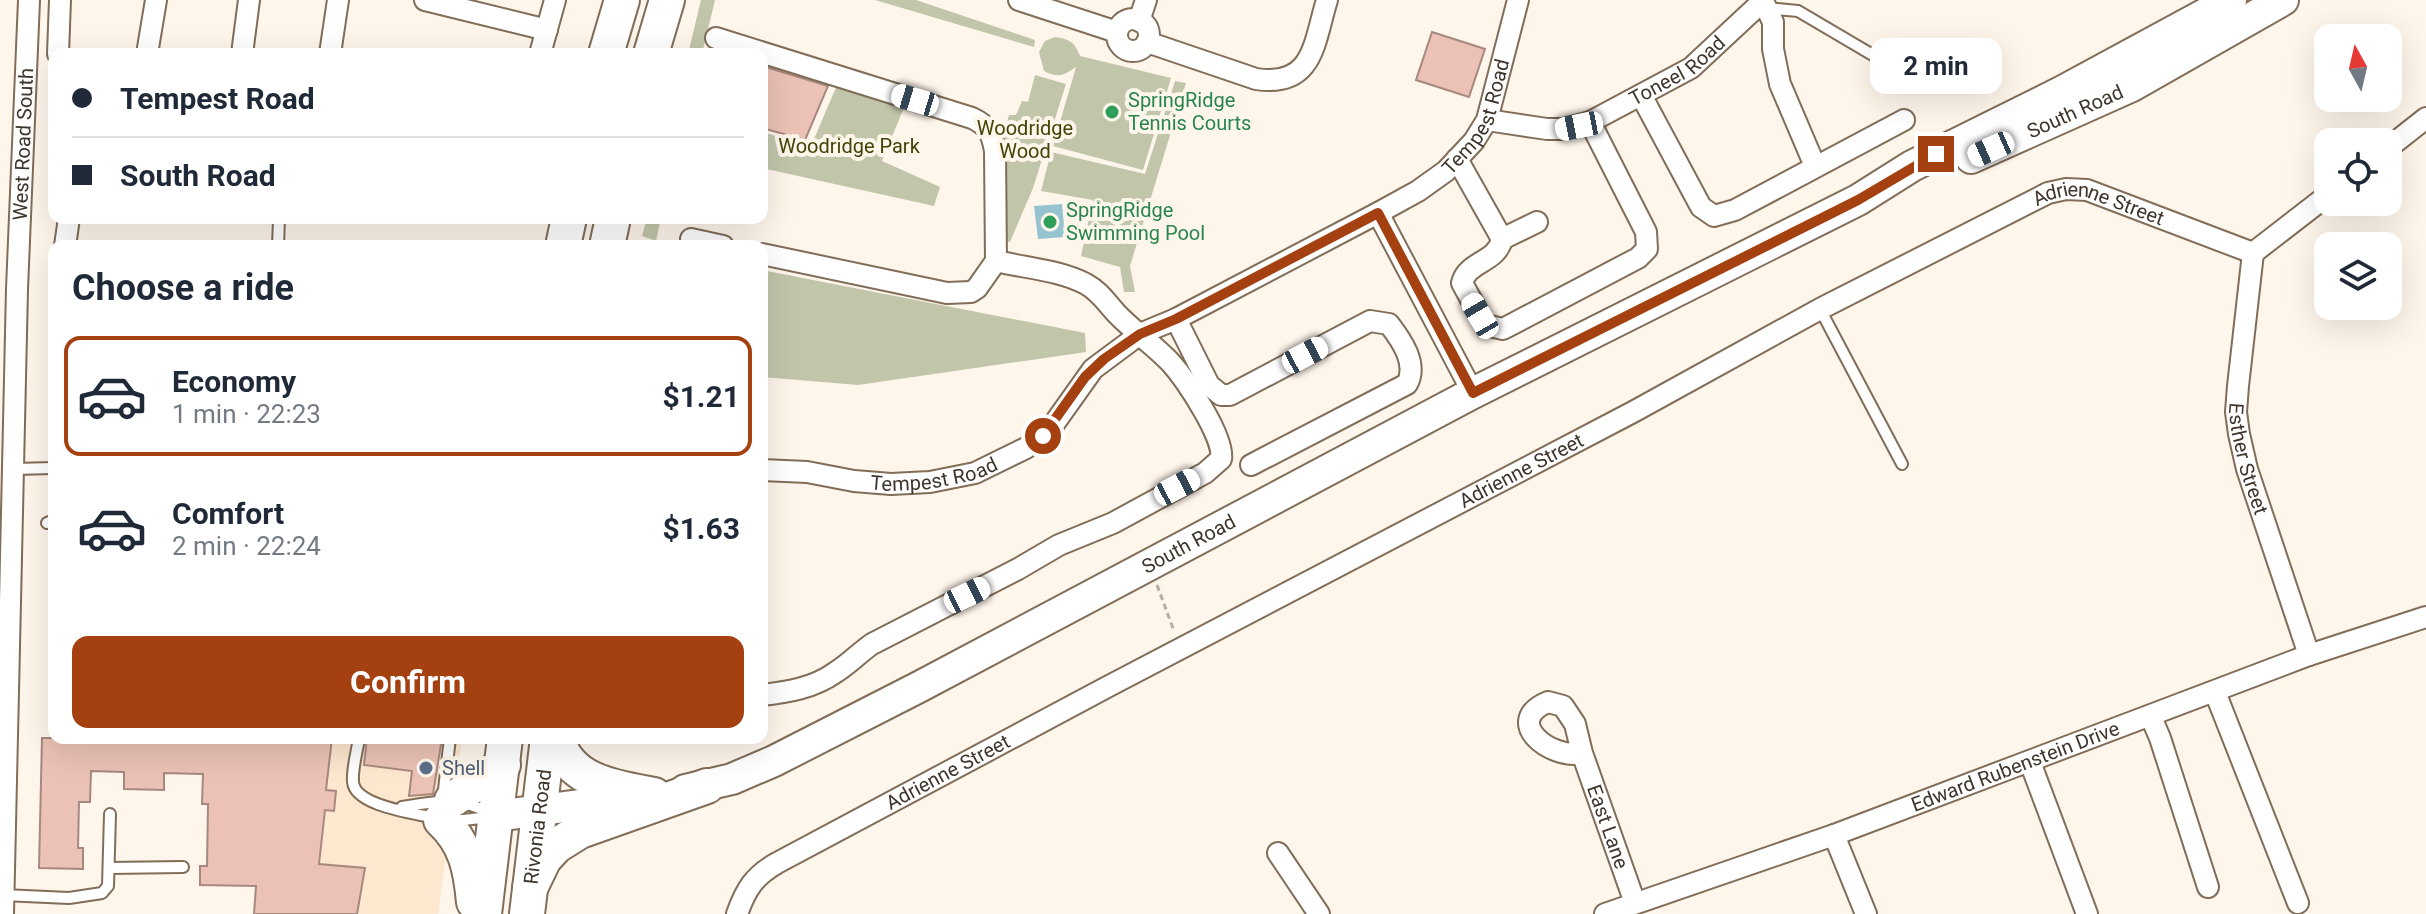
<!DOCTYPE html>
<html lang="en">
<head>
<meta charset="utf-8">
<style>
  body { margin:0; font-family:Roboto,sans-serif; background:#f6f6f7; color:#1f2937; height:100vh; display:flex; flex-direction:column; font-size:30px; white-space:nowrap }
  * { box-sizing:border-box; margin:0 }
  p { font-size:26px; color:#747a83 }
  .icon { flex:none; width:44px; height:44px; fill:none; stroke:currentColor; stroke-width:2; stroke-linecap:round; stroke-linejoin:round }
  .map { position:relative; flex:1; overflow:hidden }
  .side { position:absolute; left:48px; top:240px; width:720px; height:504px; display:flex; flex-direction:column; background:#fff; border-radius:16px; box-shadow:0 8px 32px #0002 }
  .side>* { flex:none }
  .guide { position:absolute; left:48px; top:48px; width:720px; height:176px; border-radius:16px; box-shadow:0 8px 32px #0002; display:grid; align-content:center; height:176px; padding:0 24px; background:#fff }
  .needle { width:52px; rotate:352deg }
  .buttons { position:absolute; left:2314px; top:24px; display:grid; gap:16px }
  .buttons a { display:grid; place-items:center; width:88px; height:88px; border-radius:16px; background:#fff; box-shadow:0 8px 32px #0002; font-size:40px }
  .end { position:absolute; width:36px; height:36px; margin:-18px; border:10px solid #a54011; background:#fff; box-shadow:0 0 0 4px #fff }
  .from { border-radius:50% }
  .bubble { position:absolute; height:56px; border-radius:16px; background:#fff; box-shadow:0 8px 32px #0002; font-size:26px; font-weight:700; line-height:56px; text-align:center }
  .car { position:absolute; width:24px; height:48px; margin:-24px -12px; border-radius:10px; box-shadow:0 0 6px 2px #0007; background:linear-gradient(#fff 24%,#345 0 40%,#fff 0 76%,#345 0 86%,#fff 0) }
  .guide b { display:flex; align-items:center; gap:28px; height:76px; font-size:30px }
  .guide b+b { border-top:2px solid #e0e1e3 }
  .guide i { width:20px; height:20px; background:#1f2937 }
  ul { padding:0; list-style:none }
  li { display:flex; align-items:center; gap:24px; height:120px; margin:0 16px 12px; padding:0 8px; border:4px solid transparent; border-radius:16px }
  li div { flex:1 }
  li b { display:block; font-size:30px }
  li em { font-style:normal; font-weight:700 }
  li.active { border-color:#a54011 }
  li>.icon { width:72px; height:72px; stroke-width:1.5 }
  h2 { padding:0 24px; font-size:36px; line-height:96px }
  .button { display:flex; gap:16px; margin-top:auto; padding:16px 24px }
  .button a { flex:1; height:92px; border-radius:16px; background:#a54011; color:#fff; font-size:32px; font-weight:700; line-height:92px; text-align:center }
  .map>svg:first-child { display:block }
  .built { fill:#fde7cf }
  .green { fill:#c1c6aa }
  .water { fill:#96c3d0 }
  .building { fill:#ebc2b5; stroke:#a7887f; stroke-width:2 }
  .lines { fill:none; stroke-linecap:round; stroke-linejoin:round }
  .lane-casing { stroke:#816d58; stroke-width:14 }
  .street-casing { stroke:#816d58; stroke-width:24 }
  .secondary-casing { stroke:#816d58; stroke-width:34 }
  .primary-casing { stroke:#816d58; stroke-width:38 }
  .path { stroke:#b6ada3; stroke-width:3; stroke-dasharray:6 4; stroke-linecap:butt }
  .lane { stroke:#fff; stroke-width:10 }
  .street { stroke:#fff; stroke-width:20 }
  .secondary { stroke:#fff; stroke-width:30 }
  .primary { stroke:#fff; stroke-width:34 }
  .route { stroke:#a54011; stroke-width:10 }
  .leisure-dot { fill:#2e9e5b; stroke:#fef5eb; stroke-width:3 }
  .service-dot { fill:#5c6f8a; stroke:#fef5eb; stroke-width:3 }
  .labels { text-anchor:middle; stroke-width:8; stroke-linejoin:round; paint-order:stroke }
  .street-label { font-size:20px; fill:#3e352c; stroke:#fef5eb }
  .leisure-label { font-size:20px; fill:#27864d; stroke:#fef5eb; text-anchor:start }
  .park-label { font-size:20px; fill:#404507; stroke:#fef5eb }
  .service-label { font-size:20px; fill:#4e5e75; stroke:#fef5eb; text-anchor:start }
</style>
</head>
<body>
<div class="map">
<svg width="2426" height="914" viewBox="0 0 2426 914">
  <rect width="100%" height="100%" fill="#fef5eb"/>
  <!-- built -->
  <path class="built" d="M272,738H462L438,914H254Z"/>
  <!-- green -->
  <path class="green" d="M701,0H715L702,54H688Z
    M875,0H916L1035,40L1034,47Z
    M1055,37C1069,39 1075,42 1080,56L1171,78L1143,170L1053,146L1076,67C1064,75 1059,79 1044,71L1039,52L1045,41Z
    M1035,75L1066,84L1033,188L1010,242L1003,241V137L1009,115H1016L1022,101L1028,102Z
    M1175,81L1186,83L1130,266L1135,292H1124L1120,267L1081,256L1093,200L1041,191L1051,152L1145,174Z
    M837,85L905,105L882,161L940,187L934,206L762,168V132L811,146Z
    M647,218H661L656,241L642,236Z
    M762,270L1085,333L1086,352L858,385L762,377Z"/>
  <!-- water -->
  <path class="water" d="M1062,204L1065,237L1038,239L1034,206Z"/>
  <!-- building -->
  <path class="building" d="M1432,32L1485,49L1469,97L1416,80Z
    M762,66L828,86L805,140L762,128Z
    M42,738H332L326,790L336,791L334,811L325,810L319,864L365,868L357,914H254L256,886L200,885V866H207L208,804H202L203,774L164,773V790L124,789V772L91,771L90,802H79L78,848H83V869L39,868Z
    M367,738H442L433,794L409,796L412,771L364,765Z"/>
  <g class="lines">
    <defs>
      <path id="lane" d="M1766,8L1798,11L1888,64L1901,63L1911,55
        M278,246L279,219
        M1820,309L1902,464
        M13,469L54,468
        M47,523L54,520
        M359,738C357,752 352,768 353,782C355,806 414,813 435,818
        M443,798L450,738
        M402,807C436,801 457,796 490,813
        M454,821L490,817
        M109,868L183,867
        M3,895L69,898L102,893L108,886L110,814"/>
      <g id="street">
        <path d="M425,0L547,30"/>
        <path d="M1019,0L1117,32"/>
        <circle cx="1133" cy="35" r="16"/>
        <path d="M1139,21L1146,0"/>
        <path d="M716,38L972,118C989,126 992,134 995,151L996,261L977,288L971,292L947,293L762,254"/>
        <path d="M1147,42L1256,79C1314,88 1314,42 1327,0"/>
        <path d="M58,54L60,0"/>
        <path d="M147,54L156,0"/>
        <path d="M242,54L249,0"/>
        <path d="M330,54L338,0"/>
        <path d="M540,54L555,0"/>
        <path d="M1641,95L1701,207L1714,216L1735,210L1904,120"/>
        <path id="s1" d="M1487,120L1547,129H1563L1590,122L1691,68L1763,1L1773,22V49L1780,84L1815,166"/>
        <path d="M2388,148L2426,118"/>
        <path d="M1457,159L1502,239C1497,263 1467,261 1462,283L1485,325L1503,329L1638,258L1647,249L1646,232L1590,122"/>
        <path d="M1378,213L1473,393"/>
        <path d="M691,239L723,246"/>
        <path d="M1502,239L1537,222"/>
        <path d="M65,246L69,218"/>
        <path id="s2" d="M2253,253L2238,386L2236,412L2239,434L2247,469L2309,655"/>
        <path d="M2253,253L2328,195"/>
        <path d="M1176,319L1209,385L1221,395H1230L1370,321L1389,324C1402,341 1418,364 1407,384L1251,465"/>
        <path id="s3" d="M762,470L807,472L854,481L891,484L930,482L975,473L1026,448L1051,428L1093,369L1140,334L1176,319L1378,213L1418,191L1446,171L1474,141L1487,120L1518,0"/>
        <path d="M2215,692L2298,903"/>
        <path d="M762,695C788,692 814,688 836,672C849,664 859,653 872,644L1018,569L1059,545L1113,523L1205,473L1221,459C1225,438 1186,380 1171,363C1154,345 1133,331 1116,313C1106,302 1099,291 1086,284C1060,270 1025,268 996,261"/>
        <path d="M2151,717L2160,738L2208,887"/>
        <path id="s4" d="M1582,753C1550,760 1502,721 1548,702L1563,706L1575,724L1582,753L1635,903"/>
        <path d="M2030,762L2087,914"/>
        <path d="M1834,835L1866,914"/>
        <path d="M1278,853L1319,914"/>
        <path id="s5" d="M3,914L17,289L29,0"/>
        <path id="s6" d="M737,914C746,889 754,876 777,863L1109,686L1633,412L1820,309L2048,193L2066,189L2087,190L2253,253"/>
        <path id="s7" d="M1605,914L1834,835L2309,655L2426,617"/>
      </g>
      <g id="secondary">
        <path id="s8" d="M1971,158L2132,86L2283,0"/>
        <path id="s9" d="M685,790L732,779L774,761L919,687L1473,393L1858,200L1912,166L2063,91L2231,0"/>
        <path d="M496,816L641,797"/>
      </g>
      <g id="primary">
        <path d="M606,54L622,0"/>
        <path d="M651,54L667,0"/>
        <path d="M563,246L569,218"/>
        <path d="M607,246L613,218"/>
        <path d="M557,738C568,782 616,788 654,795"/>
        <path d="M452,800L503,765"/>
        <path d="M441,820C466,843 471,869 474,902"/>
        <path d="M530,888L544,859L556,846L580,831L707,786"/>
        <path d="M484,914L505,738"/>
        <path id="s10" d="M527,914L548,738"/>
      </g>
    </defs>
    <!-- lane casing -->
    <use href="#lane" class="lane-casing"/>
    <!-- street casing -->
    <use href="#street" class="street-casing"/>
    <!-- secondary casing -->
    <use href="#secondary" class="secondary-casing"/>
    <!-- primary casing -->
    <use href="#primary" class="primary-casing"/>
    <!-- path -->
    <path class="path" d="M1157,585L1174,631"/>
    <!-- lane -->
    <use href="#lane" class="lane"/>
    <!-- street -->
    <use href="#street" class="street"/>
    <!-- secondary -->
    <use href="#secondary" class="secondary"/>
    <!-- primary -->
    <use href="#primary" class="primary"/>
  </g>
  <g class="lines">
    <!-- route -->
    <path class="route" d="M1043,436L1085,377L1104,359L1140,334L1176,319L1378,213L1473,393L1858,200L1936,154"/>
  </g>
  <!-- markers -->
  <g class="leisure-dot">
    <circle cx="1112" cy="112" r="8"/>
    <circle cx="1050" cy="222" r="8"/>
  </g>
  <circle class="service-dot" cx="426" cy="768" r="8"/>
  <g class="labels">
    <!-- street labels -->
    <g class="street-label">
      <text dy="7" stroke="none"><textPath href="#s1" startOffset="206">Toneel Road</textPath></text>
      <text dy="7" stroke="none"><textPath href="#s8" startOffset="114">South Road</textPath></text>
      <text dy="7" stroke="none"><textPath href="#s3" startOffset="846">Tempest Road</textPath></text>
      <text dy="7" stroke="none"><textPath href="#s5" startOffset="770">West Road South</textPath></text>
      <text dy="7" stroke="none"><textPath href="#s6" startOffset="1556">Adrienne Street</textPath></text>
      <text dy="7" stroke="none"><textPath href="#s2" startOffset="208">Esther Street</textPath></text>
      <text dy="7" stroke="none"><textPath href="#s3" startOffset="174">Tempest Road</textPath></text>
      <text dy="7" stroke="none"><textPath href="#s6" startOffset="908">Adrienne Street</textPath></text>
      <text dy="7" stroke="none"><textPath href="#s9" startOffset="562">South Road</textPath></text>
      <text dy="7" stroke="none"><textPath href="#s7" startOffset="436">Edward Rubenstein Drive</textPath></text>
      <text dy="7" stroke="none"><textPath href="#s6" startOffset="260">Adrienne Street</textPath></text>
      <text dy="7" stroke="none"><textPath href="#s10" startOffset="88">Rivonia Road</textPath></text>
      <text dy="7" stroke="none"><textPath href="#s4" startOffset="242">East Lane</textPath></text>
    </g>
    <!-- leisure labels -->
    <g class="leisure-label">
      <text x="1128" y="107">SpringRidge<tspan x="1128" dy="23">Tennis Courts</tspan></text>
      <text x="1066" y="217">SpringRidge<tspan x="1066" dy="23">Swimming Pool</tspan></text>
    </g>
    <!-- park labels -->
    <g class="park-label">
      <text x="1025" y="135">Woodridge<tspan x="1025" dy="23">Wood</tspan></text>
      <text x="849" y="153">Woodridge Park</text>
    </g>
    <!-- service labels -->
    <g class="service-label">
      <text x="442" y="775">Shell</text>
    </g>
  </g>
</svg>
<div class="buttons">
<a><svg class="needle" viewBox="-14 -14 28 28"><path d="M0-13l5 13h-10z" fill="#e53935"/><path d="M0 13l5-13h-10z" fill="#747a83"/></svg></a>
<a><svg class="icon" aria-label="locate" viewBox="0 0 24 24"><circle cx="12" cy="12" r="6"/><path d="M12 2v4M12 18v4M2 12h4M18 12h4"/></svg></a>
<a><svg class="icon" aria-label="layers" viewBox="0 0 24 24"><path d="M12 4l9 5-9 5-9-5zM3 14l9 5 9-5"/></svg></a>
</div>
<i class="end from" style="left:1043px;top:436px"></i>
<i class="end" style="left:1936px;top:154px"></i>
<div class="bubble" style="left:1870px;top:38px;width:132px">2 min</div>
<i class="car" style="left:915px;top:100px;rotate:287deg"></i>
<i class="car" style="left:1579px;top:126px;rotate:259deg"></i>
<i class="car" style="left:1991px;top:149px;rotate:246deg"></i>
<i class="car" style="left:1480px;top:316px;rotate:330deg"></i>
<i class="car" style="left:1305px;top:355px;rotate:62deg"></i>
<i class="car" style="left:1177px;top:487px;rotate:62deg"></i>
<i class="car" style="left:967px;top:595px;rotate:64deg"></i>
<div class="guide">
<b><i class="from"></i>Tempest Road</b>
<b><i></i>South Road</b>
</div>
<section class="side">
<h2>Choose a ride</h2>
<ul>
<li class="active"><svg class="icon" aria-label="car" viewBox="0 0 24 24"><path d="M5 17H2v-5l4-1 3-4h7l3 4 3 1v5h-3M9 17h6M6 11h13"/><circle cx="7" cy="17" r="2"/><circle cx="17" cy="17" r="2"/></svg><div><b>Economy</b><p>1 min · 22:23</p></div><em>$1.21</em></li>
<li><svg class="icon" aria-label="car" viewBox="0 0 24 24"><path d="M5 17H2v-5l4-1 3-4h7l3 4 3 1v5h-3M9 17h6M6 11h13"/><circle cx="7" cy="17" r="2"/><circle cx="17" cy="17" r="2"/></svg><div><b>Comfort</b><p>2 min · 22:24</p></div><em>$1.63</em></li>
</ul>
<div class="button"><a>Confirm</a></div>
</section>
</div>
</body>
</html>
